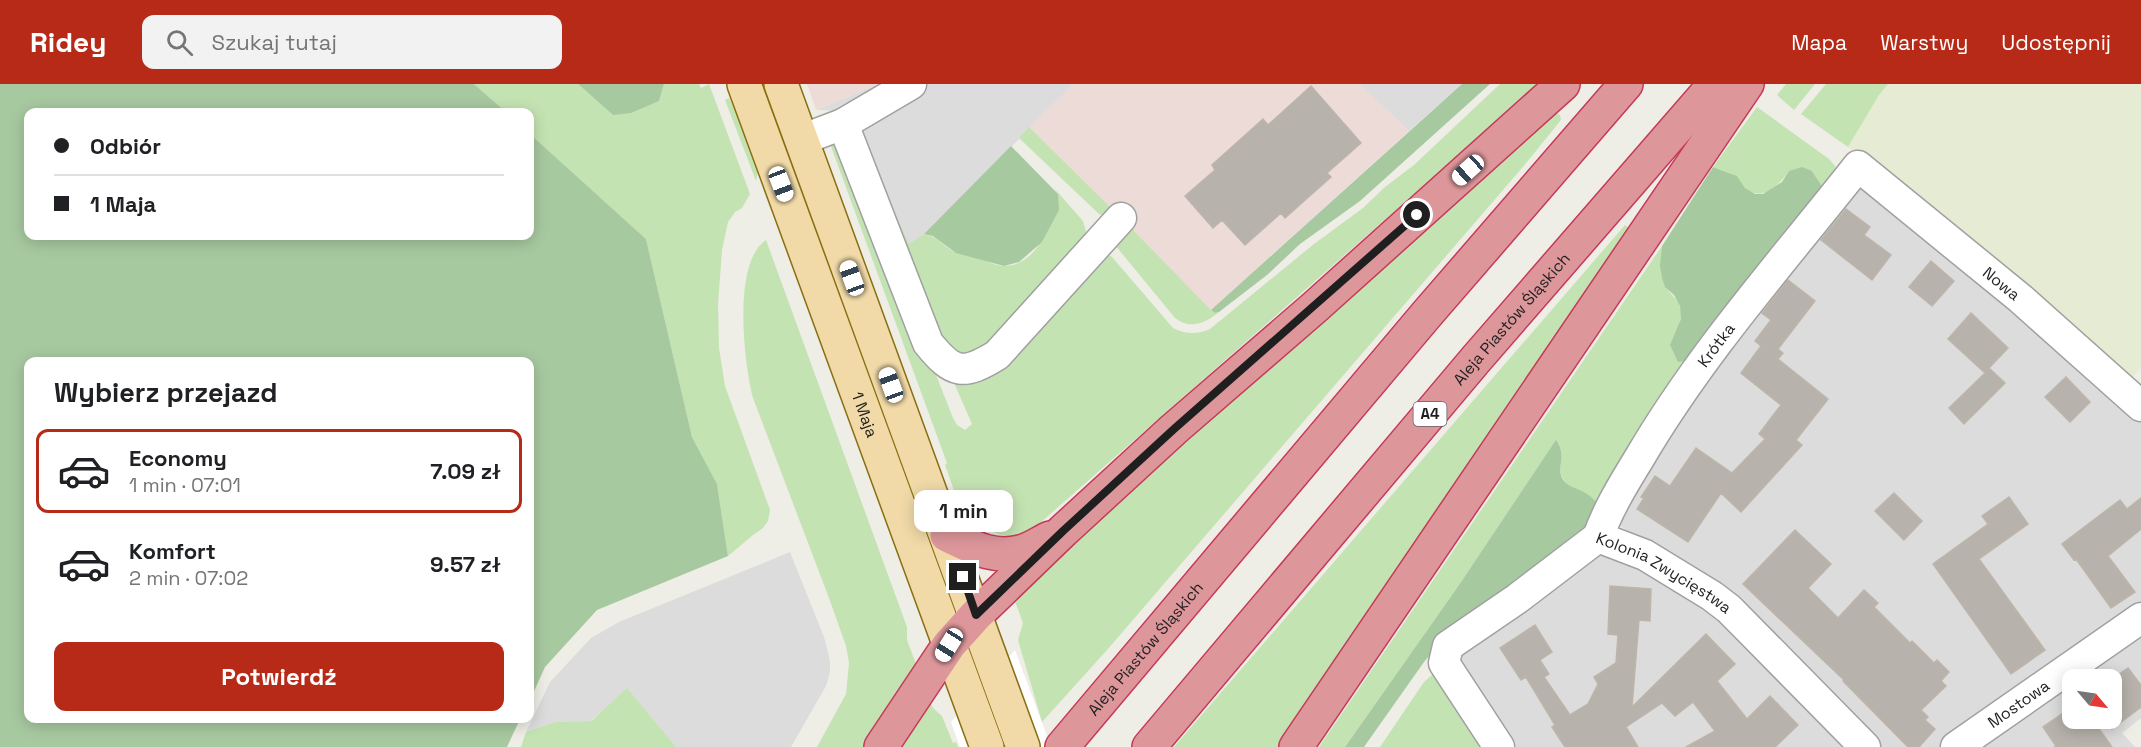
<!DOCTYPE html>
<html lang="pl">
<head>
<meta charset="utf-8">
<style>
  body { margin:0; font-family:"Space Grotesk",sans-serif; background:#f2f2f2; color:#202124; height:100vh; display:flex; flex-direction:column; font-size:22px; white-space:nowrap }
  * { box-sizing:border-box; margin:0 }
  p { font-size:20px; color:#757577 }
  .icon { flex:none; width:33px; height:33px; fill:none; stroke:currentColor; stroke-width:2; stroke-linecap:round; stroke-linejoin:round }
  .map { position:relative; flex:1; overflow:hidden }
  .side { position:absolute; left:24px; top:273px; width:510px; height:366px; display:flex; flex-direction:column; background:#fff; border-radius:12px; box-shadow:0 3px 15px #0003 }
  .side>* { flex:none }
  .top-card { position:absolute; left:24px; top:24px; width:510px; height:132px; border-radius:12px; box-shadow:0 3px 15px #0003; display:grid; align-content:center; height:132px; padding:0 30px; background:#fff }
  .needle { width:39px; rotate:119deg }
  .controls { position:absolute; left:2062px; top:585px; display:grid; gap:12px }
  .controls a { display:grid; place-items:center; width:60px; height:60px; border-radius:12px; background:#fff; box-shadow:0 3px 15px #0003; font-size:30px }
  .end { position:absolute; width:27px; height:27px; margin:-14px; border:8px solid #1f1f1f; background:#fff; box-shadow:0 0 0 3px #fff }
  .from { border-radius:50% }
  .bubble { position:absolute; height:42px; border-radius:12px; background:#fff; box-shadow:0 3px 15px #0003; font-size:20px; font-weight:700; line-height:42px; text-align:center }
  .car { position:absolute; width:18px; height:36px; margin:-18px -9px; border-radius:8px; box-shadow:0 0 4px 2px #0007; background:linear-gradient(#fff 24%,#345 0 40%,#fff 0 76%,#345 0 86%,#fff 0) }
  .top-card b { display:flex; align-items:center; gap:21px; height:57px; font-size:22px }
  .top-card b+b { border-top:2px solid #e0e0e0 }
  .top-card i { width:15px; height:15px; background:#202124 }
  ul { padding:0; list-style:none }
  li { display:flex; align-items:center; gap:18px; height:84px; margin:0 12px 9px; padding:0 18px; border:3px solid transparent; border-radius:12px }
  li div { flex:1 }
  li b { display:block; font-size:22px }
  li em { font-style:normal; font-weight:700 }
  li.on { border-color:#b62a17 }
  li>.icon { width:54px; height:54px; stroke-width:1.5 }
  h2 { padding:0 30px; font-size:27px; line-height:72px }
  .primary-button { display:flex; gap:12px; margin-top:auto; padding:12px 30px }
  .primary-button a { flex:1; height:69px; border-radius:12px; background:#b62a17; color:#fff; font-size:24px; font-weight:700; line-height:69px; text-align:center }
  header { display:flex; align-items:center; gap:36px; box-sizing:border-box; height:84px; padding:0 30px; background:#b62a17; color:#fff }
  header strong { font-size:28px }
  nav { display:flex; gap:33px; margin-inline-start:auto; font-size:21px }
  .search { width:420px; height:54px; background:#f2f2f2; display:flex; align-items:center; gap:15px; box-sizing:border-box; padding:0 21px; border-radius:12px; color:#757577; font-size:22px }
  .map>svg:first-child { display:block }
  .residential { fill:#dddcdc; fill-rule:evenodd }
  .commercial { fill:#eddbd7 }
  .farmland { fill:#e6ebd3 }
  .grass { fill:#c4e3b2 }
  .forest { fill:#a7c9a0 }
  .pier { fill:#fff }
  .building { fill:#b7b2ac; stroke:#beb5aa; stroke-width:1.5 }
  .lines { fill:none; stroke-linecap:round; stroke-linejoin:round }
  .minor-casing { stroke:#a0a0a0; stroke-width:33 }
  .major-casing { stroke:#886f11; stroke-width:36 }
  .highway-casing { stroke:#c63959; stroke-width:36 }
  .minor { stroke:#fff; stroke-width:30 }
  .major { stroke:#f1daa8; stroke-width:33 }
  .highway { stroke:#dd979b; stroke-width:33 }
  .route { stroke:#1f1f1f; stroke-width:8 }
  .labels { text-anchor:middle; stroke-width:4.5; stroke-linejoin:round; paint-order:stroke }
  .shield { fill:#fff; stroke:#626262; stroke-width:1.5 }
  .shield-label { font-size:15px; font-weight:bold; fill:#1f1f1f }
  .street-label { font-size:16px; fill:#1f1f1f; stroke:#fff }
</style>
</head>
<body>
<header>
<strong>Ridey</strong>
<div class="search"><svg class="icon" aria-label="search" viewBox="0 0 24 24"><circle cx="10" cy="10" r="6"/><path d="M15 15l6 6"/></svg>Szukaj tutaj</div>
<nav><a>Mapa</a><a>Warstwy</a><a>Udostępnij</a></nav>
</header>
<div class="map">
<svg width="2141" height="663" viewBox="0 0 2141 663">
  <rect width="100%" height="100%" fill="#eeede6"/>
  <!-- residential -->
  <path class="residential" d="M879,0H1074L924,150L909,161L855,41L846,27L816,26Z
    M1359,0H1462L1409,47Z
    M1865,102L2141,335V524L1940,663H1876L1710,497L1615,439L1667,342L1851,103Z
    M790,468L824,553L830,577V588L826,602L791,663H676L627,605L590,637L555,638L526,648L550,598L591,554L619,538Z
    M1610,469L1705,519L1854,663H1515L1511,661L1454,573L1592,472Z
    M2141,544V634L2122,649L2135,663H1974ZM2073,596H2112V634H2073Z"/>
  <!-- commercial -->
  <path class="commercial" d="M807,0H879L816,26Z
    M1074,0H1359L1409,47L1211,226L1029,43Z"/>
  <!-- farmland -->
  <path class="farmland" d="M1888,0H2141V283L2129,297H2123L1848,63L1879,11Z"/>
  <!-- grass -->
  <path class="grass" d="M474,0H578L613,31L659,17L664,0H699L701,4L709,0L750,110L742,124L735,128L728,138L722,166L718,220L719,264L725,302L770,426L768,437L763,444L753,451L728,472L717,400L692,353L646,155L530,50V28H506Z
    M1500,0H1539L1040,439C1032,443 1023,451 1015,452C1004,453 997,450 988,445C958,430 956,410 945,381L947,379L829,57L845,60L953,334L957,341L965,346L972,340L951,292L1106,169L1112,173L1173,244C1185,250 1197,251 1210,245L1314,160L1363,124L1385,103L1414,81Z
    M1786,0H1815L1794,26L1777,11Z
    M1826,0H1888L1879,11L1848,63L1801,30Z
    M729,14L749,49L760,78L756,97L725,16Z
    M1757,23L1829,75L1835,82L1837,90L1827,110L1812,87H1789C1780,100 1763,117 1747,106C1742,102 1741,95 1735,92C1729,88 1720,86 1713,83Z
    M1553,27L1560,31L1561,36L1527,78L1107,566L1042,638L1018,556L1023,539L1013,512Z
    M855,41L909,160L924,150C940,153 942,162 955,168C962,171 970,171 977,174C986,176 995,182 1004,182C1040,181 1051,138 1058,110L1054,104L1083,137L1087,151L974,275L944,265Z
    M1029,43L1114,127L1105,132L1099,130L1019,54Z
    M1128,141L1211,226L1215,229L1219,228C1206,239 1190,246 1175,234L1115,161Z
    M1625,141L1633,148L1286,663H1174Z
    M766,156L907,543V556L919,588L866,663H817L846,610L849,579L846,562L829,514L753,314C744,279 732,178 766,156Z
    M1662,162C1661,176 1659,188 1665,201C1670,213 1683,215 1681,234C1680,243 1674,253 1671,261L1674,270L1690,276L1602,422C1598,419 1594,415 1590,413C1581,407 1568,404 1562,393C1556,380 1568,371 1556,357L1459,501L1345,663H1319Z
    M1440,590L1487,663H1380L1424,598L1432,591Z
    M627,604L676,663H521L526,648L555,638L591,637Z
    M928,613L933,624L942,632L953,659L956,658L958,663H895Z"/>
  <!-- forest -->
  <path class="forest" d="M0,0H474L506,28H28V152H530V50L646,155L692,353L717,400L728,472L597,526L545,583L530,616V278H28V634L520,635L507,663H0Z
    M578,0H664L659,17L631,29L613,31Z
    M1462,0H1490L1360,117L1300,160L1267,191L1219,228L1215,229L1211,226Z
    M1011,62L1058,110L1059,126L1042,158L1019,178L1004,182L956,169L933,152L924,150Z
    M1713,83L1737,92L1745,104L1755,110H1763L1782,98L1789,87L1802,83L1812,87L1827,110L1690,276L1678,278L1670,261L1681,235L1680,222L1674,211L1665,203L1662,194L1660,182L1662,162Z
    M1556,356C1568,373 1556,381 1562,394C1567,403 1578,404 1587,410C1592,413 1596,418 1602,422L1590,443L1438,562L1424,578L1364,663H1345L1459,501Z"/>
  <!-- pier -->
  <path class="pier" d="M1015,566L1051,663H960L951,638Z"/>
  <!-- building -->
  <path class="building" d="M1311,2L1361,59L1327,89L1331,93L1285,134L1281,129L1245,161L1222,136L1213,144L1185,112L1215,86L1212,81L1263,35L1268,41Z
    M1846,125L1870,143L1864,151L1891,171L1872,196L1821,156Z
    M1931,177L1954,197L1932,222L1909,203Z
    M1788,196L1815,217L1778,265L1783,269L1778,275L1828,315L1796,356L1802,361L1741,428L1721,409L1688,458L1637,425L1644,414L1641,413L1655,392L1670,402L1696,364L1732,389L1765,355L1759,350L1781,321L1741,289L1761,262L1755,257L1771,236L1762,229Z
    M1971,229L2008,264L1989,284L2005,299L1964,340L1949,324L1985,289L1948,255Z
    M2066,293L2090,318L2070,338L2045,313Z
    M1894,409L1922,437L1904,456L1875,427Z
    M2009,413L2028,440L1979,475L2045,566L2011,590L1933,480L1988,440L1982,432Z
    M2141,414V445L2108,472L2135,508L2111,524L2076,475L2074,476L2062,460L2120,416L2127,425Z
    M1795,446L1831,480L1808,504L1838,534L1864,506L1878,519L1874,523L1910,559L1912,557L1934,579L1937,576L1949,588L1941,597L1946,602L1921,626L1928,633L1925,636L1935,645L1919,663H1908L1843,597L1844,596L1743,500Z
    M1610,502L1651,505L1650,537L1639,536L1632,623L1706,550L1735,580L1717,597L1747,635L1770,612L1798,641L1775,663H1686L1715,647L1693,618L1675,632L1662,619L1626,643L1638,663H1565L1552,643L1555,641L1526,593L1521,596L1500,564L1535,541L1552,568L1540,576L1549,590L1544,593L1570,631L1588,620L1598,600L1594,593L1616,579L1618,551L1608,550Z
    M2128,584L2141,601V623L2112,645V595Z
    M2069,625L2073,630V634H2076L2083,643L2087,640L2090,643L2095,639L2112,663H2054L2056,662L2043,643Z"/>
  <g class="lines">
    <defs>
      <g id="minor">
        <path d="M843,40L928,259C953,290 963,292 997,271L1121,134"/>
        <path d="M801,56L843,40L911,0"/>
        <path id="s1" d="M1598,453C1608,425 1624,399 1640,373C1701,269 1783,177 1858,82L2021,215L2141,322"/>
        <path id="s2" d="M1598,453L1645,471L1712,512L1729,525L1865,663"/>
        <path d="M1499,663L1444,579L1448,562L1518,514L1598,453"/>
        <path id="s3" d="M1956,663L2141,534"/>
      </g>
      <g id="major">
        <path id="s4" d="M744,0L987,663"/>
        <path d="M781,0L1023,663"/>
      </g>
      <g id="highway">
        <path d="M947,451C971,462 992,475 1020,468C1030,466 1041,458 1050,454"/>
        <path d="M881,663L949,561L976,531L1063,447L1174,345L1315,223L1563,0"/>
        <path id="s5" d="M1062,663L1426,231L1626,0"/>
        <path id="s6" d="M1149,663L1477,274L1715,0"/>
        <path d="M1296,663L1747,0"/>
      </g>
    </defs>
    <!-- minor casing -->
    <use href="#minor" class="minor-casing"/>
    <!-- major casing -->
    <use href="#major" class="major-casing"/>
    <!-- highway casing -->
    <use href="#highway" class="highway-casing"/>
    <!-- minor -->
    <use href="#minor" class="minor"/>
    <!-- major -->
    <use href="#major" class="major"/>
    <!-- highway -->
    <use href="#highway" class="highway"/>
  </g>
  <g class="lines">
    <!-- route -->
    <path class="route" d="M963,493L976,531L1063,447L1174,345L1417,131"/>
  </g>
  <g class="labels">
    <!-- shield labels -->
    <rect class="shield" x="1413.5" y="318" width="33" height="24" rx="4.5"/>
    <g class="shield-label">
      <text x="1430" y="335">A4</text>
    </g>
    <!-- street labels -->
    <g class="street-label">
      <text dy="6" stroke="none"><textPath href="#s1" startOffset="640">Nowa</textPath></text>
      <text dy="6" stroke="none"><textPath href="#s6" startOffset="561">Aleja Piastów Śląskich</textPath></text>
      <text dy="6" stroke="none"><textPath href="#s1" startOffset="226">Krótka</textPath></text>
      <text dy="6" stroke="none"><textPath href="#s4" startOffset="352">1 Maja</textPath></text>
      <text dy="6" stroke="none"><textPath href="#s2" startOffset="75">Kolonia Zwycięstwa</textPath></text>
      <text dy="6" stroke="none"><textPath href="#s5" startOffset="129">Aleja Piastów Śląskich</textPath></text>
      <text dy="6" stroke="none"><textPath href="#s3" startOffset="76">Mostowa</textPath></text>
    </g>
  </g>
</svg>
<div class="controls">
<a><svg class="needle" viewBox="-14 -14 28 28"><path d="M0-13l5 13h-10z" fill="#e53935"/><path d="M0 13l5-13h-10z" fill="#757577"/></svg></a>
</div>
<i class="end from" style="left:1417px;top:131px"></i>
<i class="end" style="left:963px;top:493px"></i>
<div class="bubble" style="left:914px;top:406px;width:99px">1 min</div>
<i class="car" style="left:1468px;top:86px;rotate:228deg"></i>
<i class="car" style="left:781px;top:100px;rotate:159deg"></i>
<i class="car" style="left:852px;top:194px;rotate:340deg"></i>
<i class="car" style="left:891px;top:301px;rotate:340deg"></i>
<i class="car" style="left:949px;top:561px;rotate:212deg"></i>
<div class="top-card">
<b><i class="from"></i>Odbiór</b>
<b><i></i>1 Maja</b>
</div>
<section class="side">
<h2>Wybierz przejazd</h2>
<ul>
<li class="on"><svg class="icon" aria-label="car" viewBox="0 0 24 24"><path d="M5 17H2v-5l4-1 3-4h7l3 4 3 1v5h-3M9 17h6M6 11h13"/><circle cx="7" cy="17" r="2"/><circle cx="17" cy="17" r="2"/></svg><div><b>Economy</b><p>1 min · 07:01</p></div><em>7.09 zł</em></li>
<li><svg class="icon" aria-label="car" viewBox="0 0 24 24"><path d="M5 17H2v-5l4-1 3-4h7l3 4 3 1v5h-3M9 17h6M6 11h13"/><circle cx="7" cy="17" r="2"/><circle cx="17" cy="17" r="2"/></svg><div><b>Komfort</b><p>2 min · 07:02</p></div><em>9.57 zł</em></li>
</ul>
<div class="primary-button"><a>Potwierdź</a></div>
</section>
</div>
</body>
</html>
